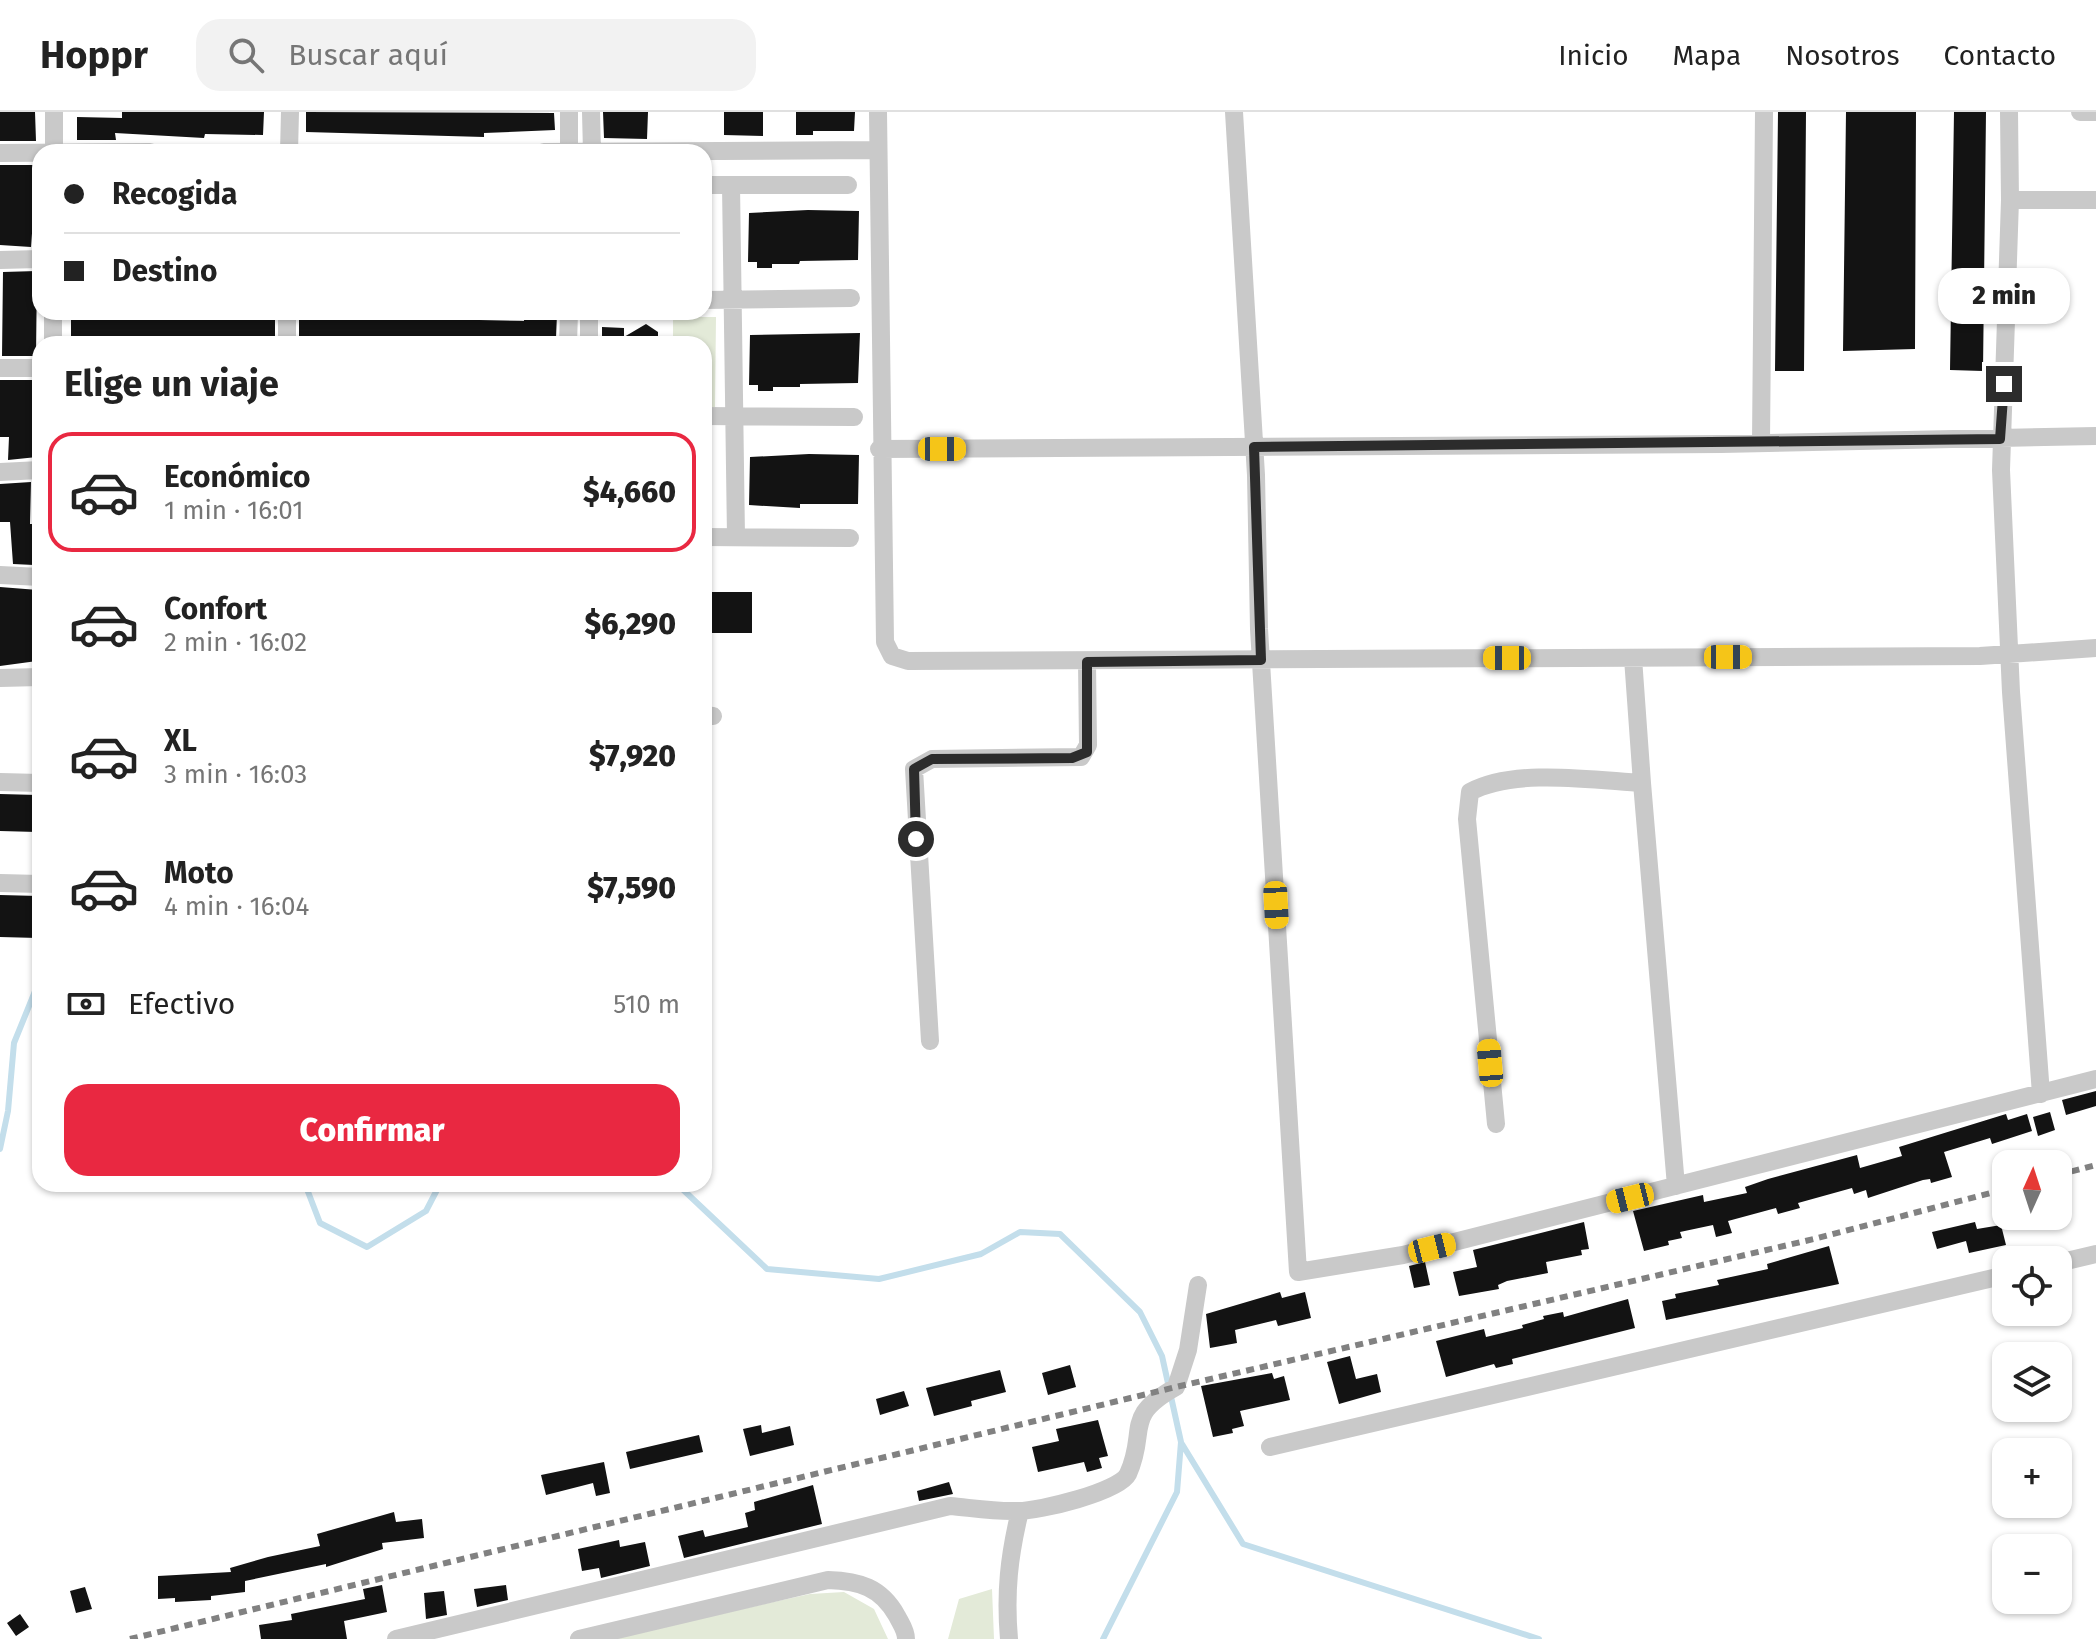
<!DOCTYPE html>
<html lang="es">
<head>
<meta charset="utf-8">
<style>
  body { margin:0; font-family:"Fira Sans",sans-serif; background:#f2f2f2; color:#222; height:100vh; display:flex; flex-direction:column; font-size:30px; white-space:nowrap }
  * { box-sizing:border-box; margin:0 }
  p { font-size:26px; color:#767676 }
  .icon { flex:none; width:44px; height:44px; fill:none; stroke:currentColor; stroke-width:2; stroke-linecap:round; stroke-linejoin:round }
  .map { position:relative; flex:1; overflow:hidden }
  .side { position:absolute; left:32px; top:224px; width:680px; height:856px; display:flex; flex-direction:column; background:#fff; border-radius:24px; box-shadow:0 2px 6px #0004 }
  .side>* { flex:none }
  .top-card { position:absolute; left:32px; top:32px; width:680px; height:176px; border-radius:24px; box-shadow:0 2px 6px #0004; display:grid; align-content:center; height:176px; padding:0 32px; background:#fff }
  .needle { width:52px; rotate:3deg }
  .buttons { position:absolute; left:1992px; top:1038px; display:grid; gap:16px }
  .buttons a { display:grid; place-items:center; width:80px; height:80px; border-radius:16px; background:#fff; box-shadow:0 2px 6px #0004; font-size:40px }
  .end { position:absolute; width:36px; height:36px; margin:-18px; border:10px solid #2c2c2c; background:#fff; box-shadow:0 0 0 4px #fff }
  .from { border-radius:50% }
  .bubble { position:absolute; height:56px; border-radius:24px; background:#fff; box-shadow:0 2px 6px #0004; font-size:26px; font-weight:800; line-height:56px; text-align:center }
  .car { position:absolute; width:24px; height:48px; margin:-24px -12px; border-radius:10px; box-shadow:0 0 6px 2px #0007; background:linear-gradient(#f5c518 24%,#345 0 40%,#f5c518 0 76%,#345 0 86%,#f5c518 0) }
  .top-card b { display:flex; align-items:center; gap:28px; height:76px; font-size:30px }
  .top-card b+b { border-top:2px solid #e0e0e0 }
  .top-card i { width:20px; height:20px; background:#222 }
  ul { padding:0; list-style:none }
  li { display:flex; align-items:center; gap:24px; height:120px; margin:0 16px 12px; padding:0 16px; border:4px solid transparent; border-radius:24px }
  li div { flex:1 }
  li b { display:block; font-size:30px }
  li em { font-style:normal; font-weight:800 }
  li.current { border-color:#e92841 }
  li>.icon { width:72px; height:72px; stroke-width:1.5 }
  h2 { padding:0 32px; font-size:36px; line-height:96px }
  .pay { display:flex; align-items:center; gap:20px; height:88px; padding:0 32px; font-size:30px }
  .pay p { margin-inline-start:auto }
  .cta { display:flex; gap:16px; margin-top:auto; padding:16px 32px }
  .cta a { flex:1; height:92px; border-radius:24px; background:#e92841; color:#fff; font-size:32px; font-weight:800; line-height:92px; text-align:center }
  header { display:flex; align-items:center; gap:48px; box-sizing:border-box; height:112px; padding:0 40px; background:#fff; border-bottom:2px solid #e0e0e0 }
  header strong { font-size:38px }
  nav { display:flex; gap:44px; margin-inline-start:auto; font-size:28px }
  .search { width:560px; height:72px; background:#f2f2f2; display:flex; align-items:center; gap:20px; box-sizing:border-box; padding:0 28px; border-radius:24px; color:#767676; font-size:30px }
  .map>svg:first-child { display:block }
  .green { fill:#e3ead8 }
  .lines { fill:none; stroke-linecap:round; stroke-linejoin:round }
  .stream { stroke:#c3deeb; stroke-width:6 }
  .building { fill:#131313 }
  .minor { stroke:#c9c9c9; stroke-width:18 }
  .rail { stroke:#818181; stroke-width:6; stroke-dasharray:8 6; stroke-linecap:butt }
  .route { stroke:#2c2c2c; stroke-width:10 }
</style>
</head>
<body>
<header>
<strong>Hoppr</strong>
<div class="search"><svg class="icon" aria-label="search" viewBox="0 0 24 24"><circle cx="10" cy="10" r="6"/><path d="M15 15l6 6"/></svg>Buscar aquí</div>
<nav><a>Inicio</a><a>Mapa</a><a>Nosotros</a><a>Contacto</a></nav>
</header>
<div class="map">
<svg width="2096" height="1527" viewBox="0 0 2096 1527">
  <rect width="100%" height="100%" fill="#fff"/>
  <!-- green -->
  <path class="green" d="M673,205H716L715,295H704V232H673Z
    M992,1477L994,1527H948L959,1487Z
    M844,1480L874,1497L888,1527H606L810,1482Z"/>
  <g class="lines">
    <!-- stream -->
    <path class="stream" d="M0,1037L8,999L14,931L40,867
      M305,1072L320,1111L367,1135L426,1099L440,1072
      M677,1072L767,1157L879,1167L981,1142L1020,1120L1060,1122L1140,1200L1162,1244L1181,1330L1177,1380L1103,1527
      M1182,1332L1243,1432L1539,1527"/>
  </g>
  <!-- building -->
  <path class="building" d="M0,0H35L36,29H0Z
    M122,0H264L263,23L205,22L204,26L115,21L116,28H77V5L122,6Z
    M306,0L554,1L555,18L484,21V25L306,20Z
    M603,0H648L647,27L604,26Z
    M724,0H763V24L724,23Z
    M796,0H855L854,19H813V23H796Z
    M1778,0H1806L1804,259H1775Z
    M1846,0H1916L1915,237L1843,239Z
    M1954,0H1986L1983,259L1950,258Z
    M0,53H37L31,135L0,133Z
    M808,98L859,99L858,148L800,149L799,152H772V156H757V150H748L749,101Z
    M37,159L36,244H2L3,160Z
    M71,200H275V225L273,232H71Z
    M299,200L357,206V200H396V206L524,209V201L557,202L556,226L506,225V232H308V225H299Z
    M646,212L658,220V232H602V215L624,216V225Z
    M860,221L858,271L800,272V275H773V279H758V273H749L750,223Z
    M0,268H40L37,345L8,348L9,325H0Z
    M809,342L859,343L858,392H800V396L749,393L750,345Z
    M31,370L30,412H37L34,453L13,452L10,410H0V372Z
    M0,475L38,478L37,549L0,554Z
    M704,480H752V521H704Z
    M0,682L38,683L37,720L0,719Z
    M0,783L39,784L38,826L0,825Z
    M2096,979V994L2066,1003L2062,988Z
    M2050,1000L2055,1018L2038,1024L2033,1005Z
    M2006,1002L2008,1008L2027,1002L2032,1019L1992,1032L1990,1026L1944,1040L1952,1065L1931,1071L1930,1067L1923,1068L1868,1086L1866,1078L1854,1082L1852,1076L1798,1091L1800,1096L1778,1102L1776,1096L1728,1109L1732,1121L1716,1125L1713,1113L1680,1120L1682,1126L1668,1129L1669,1133L1644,1139L1633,1099L1703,1083L1704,1090L1747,1081L1745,1075L1768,1067L1857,1043L1860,1056L1902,1044L1899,1035Z
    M1584,1110L1589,1137L1581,1138L1582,1143L1546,1150L1548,1161L1507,1169L1498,1173L1499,1177L1459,1184L1453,1160L1477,1155L1473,1138Z
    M1975,1110L1977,1117L2001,1113L2006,1133L1969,1141L1966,1129L1937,1137L1932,1120Z
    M1829,1134L1839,1172L1666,1208L1662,1189L1676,1186L1675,1182L1719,1173L1717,1168L1768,1157L1767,1152Z
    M1425,1150L1430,1173L1414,1176L1409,1154Z
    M1280,1180L1282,1186L1305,1180L1311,1206L1278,1214L1276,1208L1235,1218L1237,1231L1210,1236L1206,1202Z
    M1628,1187L1635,1216L1512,1247L1513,1252L1496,1256L1494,1252L1446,1265L1436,1229L1484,1217L1486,1225L1523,1216L1522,1213L1544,1207L1543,1204L1563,1200L1564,1205Z
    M1350,1244L1356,1267L1377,1262L1381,1280L1339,1292L1327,1250Z
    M1070,1253L1076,1275L1048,1283L1042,1261Z
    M1000,1258L1006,1280L971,1289L972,1294L934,1304L926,1276Z
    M1272,1261L1274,1267L1284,1264L1290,1288L1240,1299L1244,1314L1232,1317L1233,1321L1213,1325L1201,1274Z
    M904,1279L909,1294L880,1303L876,1287Z
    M1098,1308L1108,1344L1099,1346L1102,1356L1087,1360L1084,1350L1038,1360L1032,1335L1059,1329L1056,1317Z
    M761,1313L762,1321L790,1314L794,1333L750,1344L743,1317Z
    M699,1323L703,1340L630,1357L626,1340Z
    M604,1350L610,1381L596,1384L593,1371L546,1383L541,1363Z
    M949,1370L953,1382L919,1389L917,1379Z
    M813,1373L822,1412L684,1446L678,1424L703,1418L705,1425L748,1415L745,1401L755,1398L754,1390Z
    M394,1400L396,1410L422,1407L424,1426L382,1431L383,1437L326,1455V1452L245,1469V1480L211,1484V1488L175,1490V1486L158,1487V1464L231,1460L230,1456L268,1445L320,1434L317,1422Z
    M619,1428L620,1435L645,1430L650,1454L601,1466L599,1456L582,1459L578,1437Z
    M382,1473L387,1500L344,1509L347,1527H261L259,1513L292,1508L291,1502L365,1487L363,1477Z
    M506,1473L508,1488L477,1495L474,1477Z
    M85,1475L92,1497L76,1501L70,1479Z
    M444,1479L447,1503L426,1507L424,1481Z
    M20,1502L29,1515L16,1524L7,1511Z"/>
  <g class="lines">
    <!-- minor -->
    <path class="minor" d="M54,0V40
      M569,0V40
      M591,0L592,40
      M878,0L885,530L892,544L908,549L1980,544L2096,536
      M1234,0L1256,363L1259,517L1298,1160L1403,1143L2096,967
      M2009,0L2010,88L2001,358L2011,580L2041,982
      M2080,0H2096
      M289,40L290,0
      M544,40L877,38
      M0,41L150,40
      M704,73H848
      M731,73L736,425
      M2010,88H2096
      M0,148L40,147
      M704,188L851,186
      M287,200V232
      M589,200V232
      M53,232V200
      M568,232L569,200
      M0,256H40
      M704,304L854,305
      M1761,330L1764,0
      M879,337L1721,332L2096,324
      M0,360L40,358
      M704,425L850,426
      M0,463L40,465
      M0,566L40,565
      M704,603L713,604
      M0,670L40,671
      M1642,671L1676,1074
      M0,771L40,772
      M930,929L914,657L932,647L1081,645L1088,633L1087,550
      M1496,1012L1467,707L1470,680C1514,656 1593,668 1642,671L1633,546
      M2058,1151L2096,1142
      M1270,1335L2006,1163
      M396,1527L950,1394C972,1396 996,1400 1018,1399C1039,1399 1119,1380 1128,1362C1148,1318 1122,1305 1176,1275L1188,1238L1198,1173
      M579,1527L828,1468C859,1469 881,1475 897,1504C901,1512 906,1518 906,1527
      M1009,1527C1005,1481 1009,1444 1020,1399"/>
    <!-- rail -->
    <path class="rail" d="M2058,1063L2096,1053
      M130,1527L1176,1275L1814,1127L2006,1077"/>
  </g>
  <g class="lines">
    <!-- route -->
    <path class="route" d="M916,727L914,657L932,647L1072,646L1087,640V550L1261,548L1254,335L2000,327L2004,272"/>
  </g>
</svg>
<div class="buttons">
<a><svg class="needle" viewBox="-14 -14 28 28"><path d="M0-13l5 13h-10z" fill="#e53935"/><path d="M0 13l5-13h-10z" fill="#767676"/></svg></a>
<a><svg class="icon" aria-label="locate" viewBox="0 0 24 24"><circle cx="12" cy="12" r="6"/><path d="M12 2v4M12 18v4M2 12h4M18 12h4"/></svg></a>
<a><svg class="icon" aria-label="layers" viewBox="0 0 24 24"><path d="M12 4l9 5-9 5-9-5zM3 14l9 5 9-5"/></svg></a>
<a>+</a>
<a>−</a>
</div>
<i class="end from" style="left:916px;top:727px"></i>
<i class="end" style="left:2004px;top:272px"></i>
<div class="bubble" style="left:1938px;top:156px;width:132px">2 min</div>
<i class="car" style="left:942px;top:337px;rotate:90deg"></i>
<i class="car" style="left:1728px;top:545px;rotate:90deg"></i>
<i class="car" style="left:1507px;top:546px;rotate:270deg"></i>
<i class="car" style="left:1276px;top:793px;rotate:177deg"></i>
<i class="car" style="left:1490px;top:951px;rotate:355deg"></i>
<i class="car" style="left:1630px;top:1086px;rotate:256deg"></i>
<i class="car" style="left:1432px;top:1136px;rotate:76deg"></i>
<div class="top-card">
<b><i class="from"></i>Recogida</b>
<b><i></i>Destino</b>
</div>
<section class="side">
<h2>Elige un viaje</h2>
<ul>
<li class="current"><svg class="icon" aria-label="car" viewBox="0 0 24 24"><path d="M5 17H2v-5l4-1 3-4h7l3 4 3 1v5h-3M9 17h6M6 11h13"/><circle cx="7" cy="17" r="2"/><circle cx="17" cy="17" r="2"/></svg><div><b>Económico</b><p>1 min · 16:01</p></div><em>$4,660</em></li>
<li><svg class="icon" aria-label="car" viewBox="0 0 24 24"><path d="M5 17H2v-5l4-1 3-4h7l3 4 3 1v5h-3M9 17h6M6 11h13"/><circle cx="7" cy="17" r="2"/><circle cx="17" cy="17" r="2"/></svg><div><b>Confort</b><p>2 min · 16:02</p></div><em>$6,290</em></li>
<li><svg class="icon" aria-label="car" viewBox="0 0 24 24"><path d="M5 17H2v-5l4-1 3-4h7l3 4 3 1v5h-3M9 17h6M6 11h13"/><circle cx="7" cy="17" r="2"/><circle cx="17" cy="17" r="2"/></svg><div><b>XL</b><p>3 min · 16:03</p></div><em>$7,920</em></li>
<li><svg class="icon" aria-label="car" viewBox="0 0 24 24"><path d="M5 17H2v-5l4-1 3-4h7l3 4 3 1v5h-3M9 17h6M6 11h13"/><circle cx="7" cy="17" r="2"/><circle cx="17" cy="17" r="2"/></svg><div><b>Moto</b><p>4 min · 16:04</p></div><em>$7,590</em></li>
</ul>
<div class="pay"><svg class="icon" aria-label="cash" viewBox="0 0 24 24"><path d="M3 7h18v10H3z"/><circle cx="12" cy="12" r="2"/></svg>Efectivo<p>510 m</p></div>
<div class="cta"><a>Confirmar</a></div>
</section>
</div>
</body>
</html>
